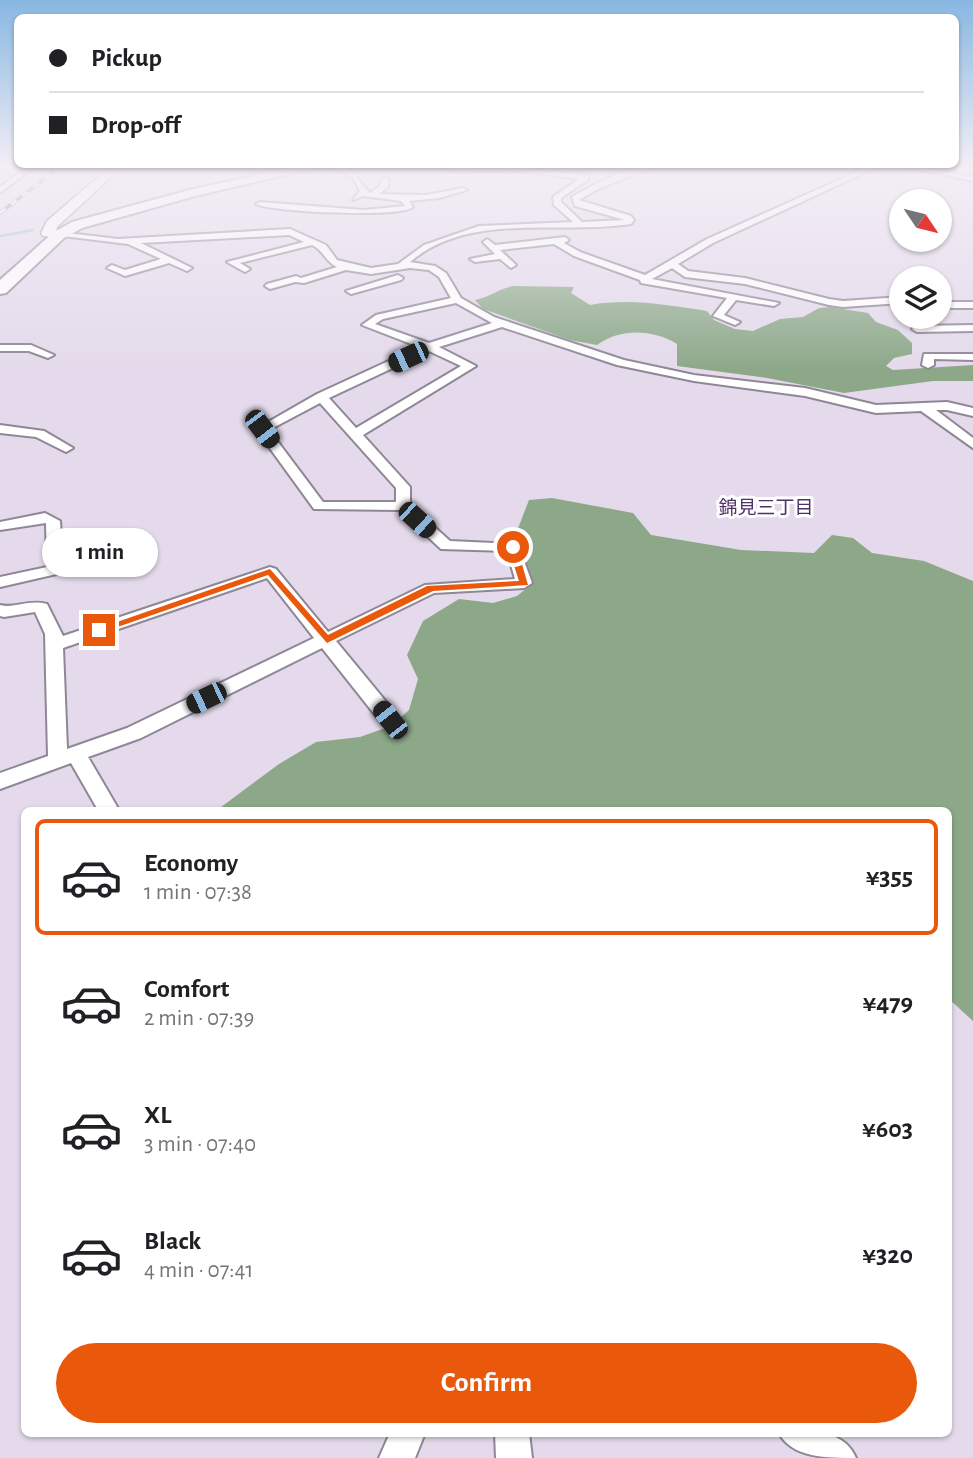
<!DOCTYPE html>
<html lang="en">
<head>
<meta charset="utf-8">
<style>
  body { margin:0; font-family:"Alegreya Sans","Noto Sans JP",sans-serif; background:#f2f2f2; color:#202124; height:100vh; display:flex; flex-direction:column; font-size:26px; white-space:nowrap }
  * { box-sizing:border-box; margin:0 }
  p { font-size:23px; color:#757577 }
  .icon { flex:none; width:38px; height:38px; fill:none; stroke:currentColor; stroke-width:2; stroke-linecap:round; stroke-linejoin:round }
  .map { position:relative; flex:1; overflow:hidden }
  .drawer { position:absolute; left:21px; top:807px; width:931px; height:630px; display:flex; flex-direction:column; background:#fff; border-radius:10px; box-shadow:0 2px 5px #0004 }
  .drawer>* { flex:none }
  .top-card { position:absolute; left:14px; top:14px; width:945px; height:154px; border-radius:10px; box-shadow:0 2px 5px #0004; display:grid; align-content:center; height:154px; padding:0 35px; background:#fff }
  .needle { width:46px; rotate:125deg }
  .tools { position:absolute; left:889px; top:189px; display:grid; gap:14px }
  .tools a { display:grid; place-items:center; width:63px; height:63px; border-radius:50%; background:#fff; box-shadow:0 2px 5px #0004; font-size:35px }
  .end { position:absolute; width:32px; height:32px; margin:-16px; border:9px solid #ea580c; background:#fff; box-shadow:0 0 0 4px #fff }
  .from { border-radius:50% }
  .bubble { position:absolute; height:49px; border-radius:24px; background:#fff; box-shadow:0 2px 5px #0004; font-size:23px; font-weight:700; line-height:49px; text-align:center }
  .car { position:absolute; width:21px; height:42px; margin:-21px -10px; border-radius:9px; box-shadow:0 0 5px 2px #0007; background:linear-gradient(#222 24%,#8ab4d8 0 40%,#222 0 76%,#8ab4d8 0 86%,#222 0) }
  .top-card b { display:flex; align-items:center; gap:24px; height:66px; font-size:26px }
  .top-card b+b { border-top:2px solid #e0e0e0 }
  .top-card i { width:18px; height:18px; background:#202124 }
  ul { padding:12px 0 0; list-style:none }
  li { display:flex; align-items:center; gap:21px; height:116px; margin:0 14px 10px; padding:0 21px; border:4px solid transparent; border-radius:10px }
  li div { flex:1 }
  li b { display:block; font-size:26px }
  li em { font-style:normal; font-weight:700 }
  li.current { border-color:#ea580c }
  li>.icon { width:63px; height:63px; stroke-width:1.5 }
  .action { display:flex; gap:14px; margin-top:auto; padding:14px 35px }
  .action a { flex:1; height:80px; border-radius:42px; background:#ea580c; color:#fff; font-size:28px; font-weight:700; line-height:80px; text-align:center }
  .map>svg:first-child { display:block }
  .forest { fill:#8ca888 }
  .lines { fill:none; stroke-linecap:round; stroke-linejoin:round }
  .stream { stroke:#98bcd8; stroke-width:2.5 }
  .street-casing { stroke:#8f8796; stroke-width:4 }
  .primary-casing { stroke:#8f8796; stroke-width:3 }
  .highway-casing { stroke:#8f8796; stroke-width:4 }
  .street { fill:#fff; fill-rule:evenodd }
  .primary { fill:#fff; fill-rule:evenodd }
  .highway { fill:#fff; fill-rule:evenodd }
  .rail-casing { stroke:#7c7681; stroke-width:3.5 }
  .rail { stroke:#fff; stroke-width:2.5; stroke-dasharray:7; stroke-linecap:butt }
  .route { fill:#ea580c }
  .labels { text-anchor:middle; stroke-width:6; stroke-linejoin:round; paint-order:stroke }
  .far-neighbourhood-label { font-size:19px; fill:#512f68; stroke:#fff }
</style>
</head>
<body>
<div class="map">
<svg width="973" height="1458" viewBox="0 0 973 1458">
  <rect width="100%" height="100%" fill="#e4daeb"/>
  <!-- forest -->
  <path class="forest" d="M513,286L574,287L571,293L590,305C630,298 667,305 707,311L714,320L735,329L753,331L780,319L803,317L819,308L830,307L868,313L876,322L898,330L912,343V354L894,358L886,366L893,370L973,365V381H933L844,393L767,378L677,366V344C653,329 620,328 597,345L570,340L483,309L475,300C490,297 498,289 513,286Z
    M552,498L633,513L651,535L741,550L814,553L832,535L853,538L872,553L924,561L973,581V1021L949,999L948,810H217L279,764L316,742L360,737L391,726L409,710L418,679L407,655L423,621L459,599L493,603L517,596L532,584L517,531L529,500Z"/>
  <g class="lines">
    <!-- stream -->
    <path class="stream" d="M0,236L33,230"/>
    <defs>
      <path id="street" d="M28,166H36L0,193V187Z
        M274,166H282L266,179H260V175Z
        M331,166C358,166 356,181 370,193L380,186L381,180L385,178L389,180L388,187L379,194L426,195L463,188L467,190L439,198L409,201L413,207C400,218 272,212 256,204L260,202L364,210L405,206L401,201L363,196L353,200L360,191L353,178Z
        M439,166H515L588,176V180L561,198V202L582,222L625,220L575,206L572,197C596,183 628,166 656,166L598,189L579,200L631,216L634,220L631,224C559,235 470,211 410,262L435,266L446,273L461,298L494,317L624,360L694,375L805,388L876,405L947,402L973,408V416L947,410H936L973,438V448L921,411L876,413L805,396L694,381L617,365L502,327L439,347L476,366L363,435L410,487V505L450,541L518,544L532,583L524,588L434,593L336,641L397,715L400,720L397,725H383L322,648L141,738L88,757L119,810H98L71,763L0,789V773L48,756L45,634L35,612L4,617L0,616V605C15,609 27,599 47,604L63,636L270,567L276,569L328,632L425,585L515,579L507,551L441,549L399,510L314,509L256,429L317,394L419,347L362,325L376,315L451,298L439,277L429,270L410,268L371,274L346,270L304,283L295,282L270,289L265,286L267,284L296,276L301,278L337,267C326,262 323,250 312,245L240,263L250,269L245,272L227,262L304,242L289,235L141,243L192,268L187,271L169,263L125,276L107,268L112,265L125,270L161,259L128,244L55,235L59,232L118,239L290,229L326,245L337,260L371,268L398,264L424,245L479,226L573,222L554,205L553,197L579,179L512,170L463,172ZM456,303L492,323L429,343L375,324L383,319ZM429,351L461,366L356,428L329,398ZM320,403L396,488V502H323L269,430ZM267,578L314,638L127,728L67,749L63,648Z
        M870,166H879L713,243L678,264L688,271L745,278L829,299L843,301L901,297V303L843,307L829,305L745,284L685,277L672,268L652,279L779,303L774,306L736,300L724,315L740,322L735,325L713,316L727,298L641,283L640,280L574,256L554,244L500,250L516,265L511,268L500,259L475,262L470,259L495,254L483,242L487,239L495,245L565,237L569,240L564,243L580,252L645,275L707,239Z
        M902,166H917L973,177V181Z
        M398,275L403,278L401,280L351,294L346,291Z
        M940,302H973V308H940Z
        M973,325V331L917,332L912,329L917,326Z
        M0,345H31L54,355L48,358L29,351H0Z
        M924,354H973V360L934,359V365L928,368L922,365Z
        M0,425L44,431L73,448L66,452L36,437L0,433Z
        M45,513L60,521L63,570L61,573L0,587V577L47,567L46,523L0,530V522Z
        M390,1433H425L415,1458H379Z
        M495,1433H529L532,1458H496Z
        M779,1433C808,1433 843,1427 856,1458C827,1458 792,1458 779,1433Z"/>
      <path id="primary" d="M111,166H123L58,226L56,230L64,232V238L43,236L41,233L47,221Z"/>
      <path id="highway" d="M300,166H324L195,196L82,228L64,238L6,293L0,294V280L54,232L72,222L193,189Z"/>
    </defs>
    <!-- street casing -->
    <use href="#street" class="street-casing"/>
    <!-- primary casing -->
    <use href="#primary" class="primary-casing"/>
    <!-- highway casing -->
    <use href="#highway" class="highway-casing"/>
    <!-- street -->
    <use href="#street" class="street"/>
    <!-- primary -->
    <use href="#primary" class="primary"/>
    <!-- highway -->
    <use href="#highway" class="highway"/>
    <defs>
      <path id="rail" d="M0,213L61,166"/>
    </defs>
    <!-- rail casing -->
    <use href="#rail" class="rail-casing"/>
    <!-- rail -->
    <use href="#rail" class="rail"/>
  </g>
  <!-- sky -->
  <linearGradient id="sky" x2="0" y2="1"><stop stop-color="#88b7e2"/><stop offset="0.45" stop-color="#f3eef6"/><stop offset="1" stop-color="#f3eef6" stop-opacity="0"/></linearGradient>
  <rect width="973" height="370" fill="url(#sky)"/>
  <!-- route -->
  <path class="route" d="M513,545L517,547L528,585L433,591L327,643L268,575L103,632L94,630L270,569L328,635L427,586L519,581L508,547Z"/>
  <g class="labels">
    <!-- far-neighbourhood labels -->
    <g class="far-neighbourhood-label">
      <text x="766" y="514">錦見三丁目</text>
    </g>
  </g>
</svg>
<div class="tools">
<a><svg class="needle" viewBox="-14 -14 28 28"><path d="M0-13l5 13h-10z" fill="#e53935"/><path d="M0 13l5-13h-10z" fill="#757577"/></svg></a>
<a><svg class="icon" aria-label="layers" viewBox="0 0 24 24"><path d="M12 4l9 5-9 5-9-5zM3 14l9 5 9-5"/></svg></a>
</div>
<i class="end from" style="left:513px;top:547px"></i>
<i class="end" style="left:99px;top:630px"></i>
<div class="bubble" style="left:42px;top:528px;width:116px">1 min</div>
<i class="car" style="left:408px;top:357px;rotate:245deg"></i>
<i class="car" style="left:262px;top:429px;rotate:143deg"></i>
<i class="car" style="left:417px;top:520px;rotate:132deg"></i>
<i class="car" style="left:206px;top:698px;rotate:244deg"></i>
<i class="car" style="left:390px;top:720px;rotate:322deg"></i>
<div class="top-card">
<b><i class="from"></i>Pickup</b>
<b><i></i>Drop-off</b>
</div>
<section class="drawer">
<ul>
<li class="current"><svg class="icon" aria-label="car" viewBox="0 0 24 24"><path d="M5 17H2v-5l4-1 3-4h7l3 4 3 1v5h-3M9 17h6M6 11h13"/><circle cx="7" cy="17" r="2"/><circle cx="17" cy="17" r="2"/></svg><div><b>Economy</b><p>1 min · 07:38</p></div><em>¥355</em></li>
<li><svg class="icon" aria-label="car" viewBox="0 0 24 24"><path d="M5 17H2v-5l4-1 3-4h7l3 4 3 1v5h-3M9 17h6M6 11h13"/><circle cx="7" cy="17" r="2"/><circle cx="17" cy="17" r="2"/></svg><div><b>Comfort</b><p>2 min · 07:39</p></div><em>¥479</em></li>
<li><svg class="icon" aria-label="car" viewBox="0 0 24 24"><path d="M5 17H2v-5l4-1 3-4h7l3 4 3 1v5h-3M9 17h6M6 11h13"/><circle cx="7" cy="17" r="2"/><circle cx="17" cy="17" r="2"/></svg><div><b>XL</b><p>3 min · 07:40</p></div><em>¥603</em></li>
<li><svg class="icon" aria-label="car" viewBox="0 0 24 24"><path d="M5 17H2v-5l4-1 3-4h7l3 4 3 1v5h-3M9 17h6M6 11h13"/><circle cx="7" cy="17" r="2"/><circle cx="17" cy="17" r="2"/></svg><div><b>Black</b><p>4 min · 07:41</p></div><em>¥320</em></li>
</ul>
<div class="action"><a>Confirm</a></div>
</section>
</div>
</body>
</html>
